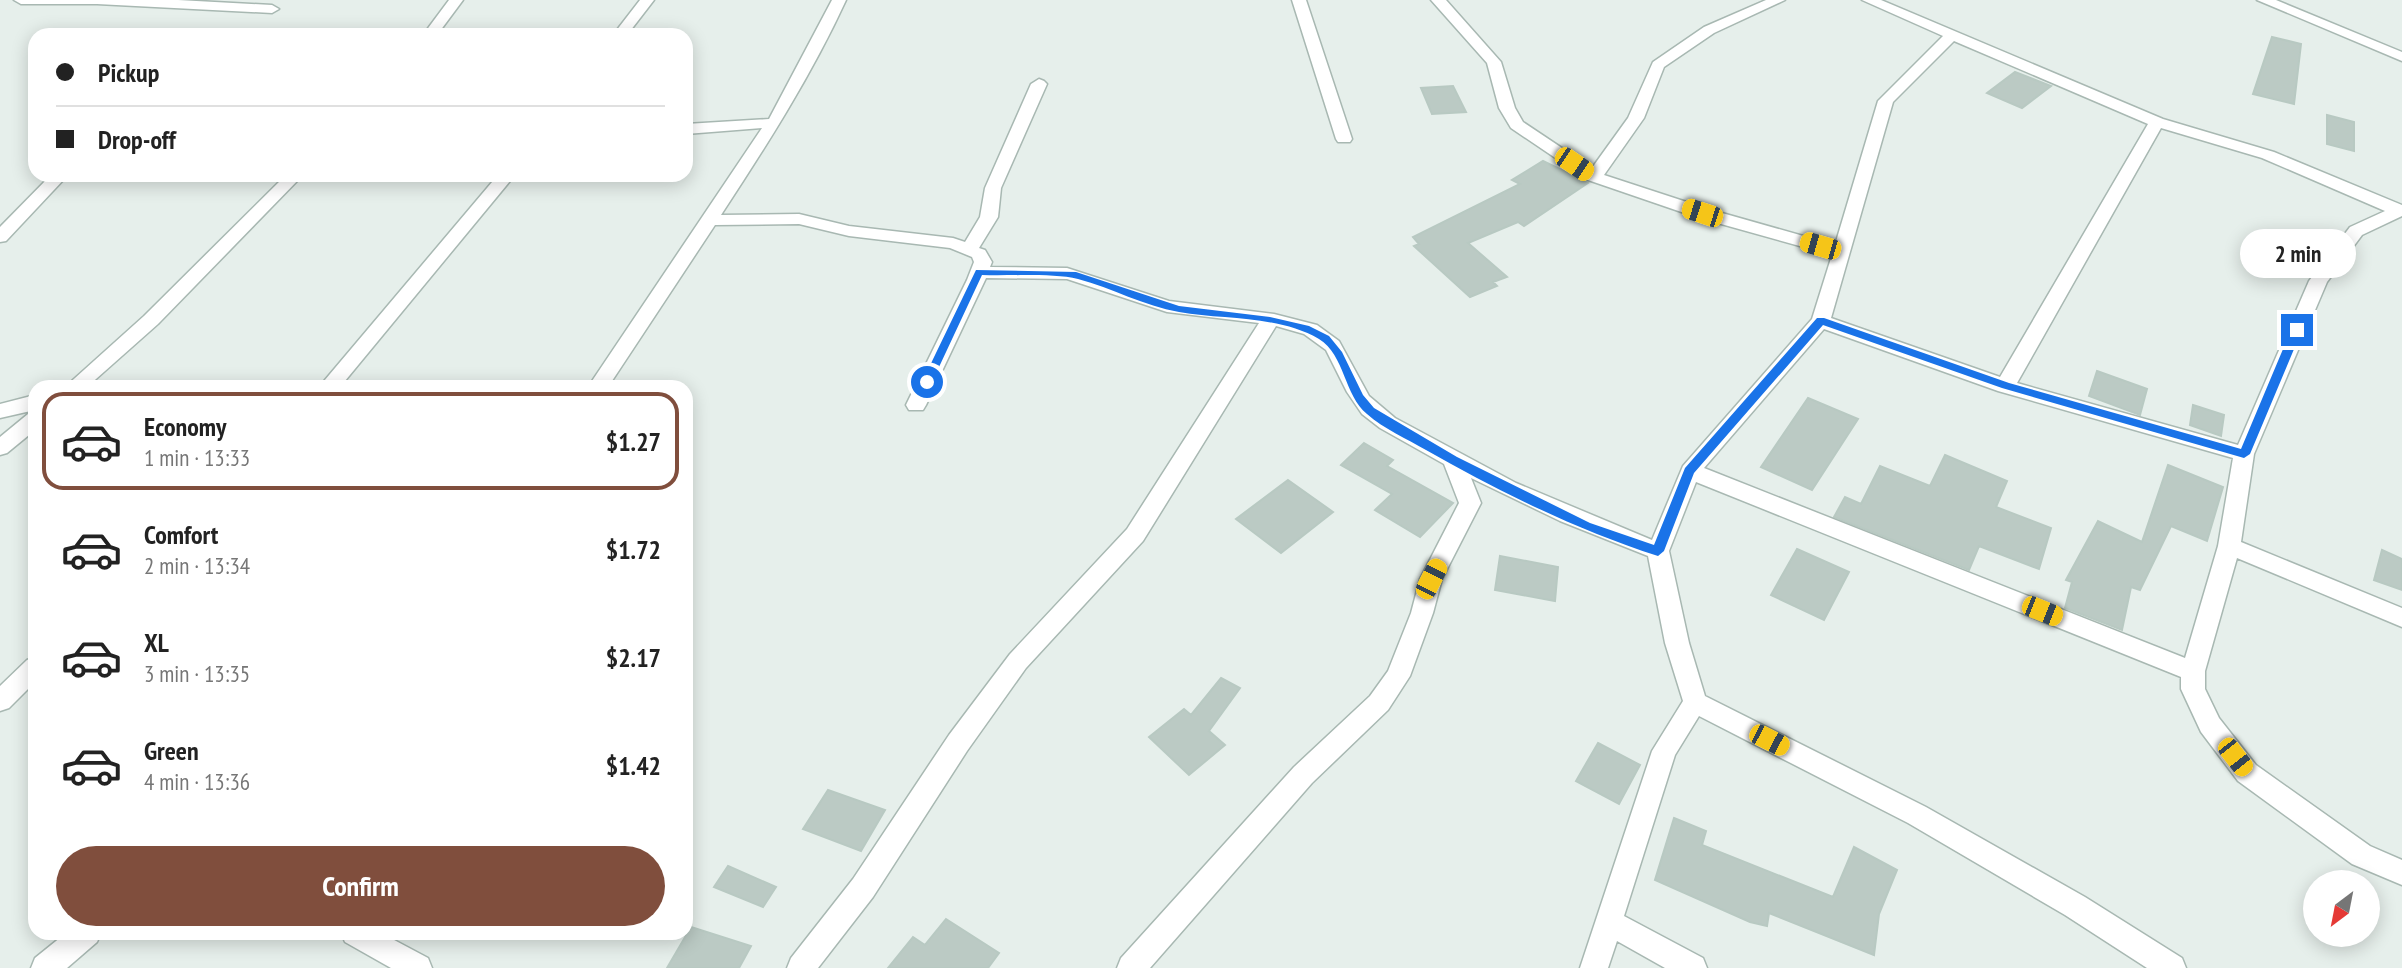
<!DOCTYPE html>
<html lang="en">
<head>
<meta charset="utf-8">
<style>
  body { margin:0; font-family:"PT Sans Narrow",sans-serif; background:#f6f6f6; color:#222; height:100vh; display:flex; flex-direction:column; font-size:26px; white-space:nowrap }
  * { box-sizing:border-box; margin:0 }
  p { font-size:23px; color:#767676 }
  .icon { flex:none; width:38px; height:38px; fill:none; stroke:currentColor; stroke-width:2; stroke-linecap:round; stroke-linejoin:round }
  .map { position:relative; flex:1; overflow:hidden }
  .panel { position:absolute; left:28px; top:380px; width:665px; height:560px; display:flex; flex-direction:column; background:#fff; border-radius:21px; box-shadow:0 4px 18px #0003 }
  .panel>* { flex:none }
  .top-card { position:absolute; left:28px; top:28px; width:665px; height:154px; border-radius:21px; box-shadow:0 4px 18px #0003; display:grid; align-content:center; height:154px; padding:0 28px; background:#fff }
  .needle { width:46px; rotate:212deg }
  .fabs { position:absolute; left:2303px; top:870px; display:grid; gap:14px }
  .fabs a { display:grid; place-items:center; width:77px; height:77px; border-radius:50%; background:#fff; box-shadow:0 4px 18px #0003; font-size:35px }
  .end { position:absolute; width:32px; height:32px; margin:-16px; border:9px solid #1a73e8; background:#fff; box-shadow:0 0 0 4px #fff }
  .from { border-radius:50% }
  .bubble { position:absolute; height:49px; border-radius:24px; background:#fff; box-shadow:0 4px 18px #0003; font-size:23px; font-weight:700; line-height:49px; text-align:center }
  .car { position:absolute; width:21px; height:42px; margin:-21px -10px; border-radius:9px; box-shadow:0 0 5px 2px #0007; background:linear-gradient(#f5c518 24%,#345 0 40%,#f5c518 0 76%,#345 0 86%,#f5c518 0) }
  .top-card b { display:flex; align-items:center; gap:24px; height:66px; font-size:26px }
  .top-card b+b { border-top:2px solid #e0e0e0 }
  .top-card i { width:18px; height:18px; background:#222 }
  ul { padding:12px 0 0; list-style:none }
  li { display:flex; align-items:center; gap:21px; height:98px; margin:0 14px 10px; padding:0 14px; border:4px solid transparent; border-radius:21px }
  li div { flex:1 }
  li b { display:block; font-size:26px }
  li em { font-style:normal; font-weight:700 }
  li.current { border-color:#804e3d }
  li>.icon { width:63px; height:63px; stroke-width:1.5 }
  .button { display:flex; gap:14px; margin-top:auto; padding:14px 28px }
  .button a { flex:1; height:80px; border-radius:42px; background:#804e3d; color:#fff; font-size:28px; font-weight:700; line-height:80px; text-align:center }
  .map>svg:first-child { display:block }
  .building { fill:#bbcac4; stroke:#b8c9c2; stroke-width:2 }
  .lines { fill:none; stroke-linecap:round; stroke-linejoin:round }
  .street-casing { stroke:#a8b8b2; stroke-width:3 }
  .street { fill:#fff; fill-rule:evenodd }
  .route { fill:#1a73e8 }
</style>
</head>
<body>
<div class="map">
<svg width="2402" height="968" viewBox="0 0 2402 968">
  <rect width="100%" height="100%" fill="#e6efeb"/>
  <!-- building -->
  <path class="building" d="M2272,37L2301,44L2294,104L2253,94Z
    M2015,72L2051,86L2022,108L1987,93Z
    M1453,86L1466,112L1432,114L1421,88Z
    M2327,115L2354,122V151L2327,144Z
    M1543,161L1588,183L1524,226L1518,222L1468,243L1507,277L1493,282L1497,286L1470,297L1414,246L1419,244L1413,237L1520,184L1512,180Z
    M2097,371L2147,389L2140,415L2089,396Z
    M1808,398L1858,419L1812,490L1761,467Z
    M2193,405L2224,415L2221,436L2190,425Z
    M1364,443L1393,460L1387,466L1453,503L1420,537L1375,510L1392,494L1341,465Z
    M1945,455L2007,481L1996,507L2051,528L2039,569L1979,546L1969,570L1834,517L1845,497L1861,504L1880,466L1930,486Z
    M2168,465L2223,487L2207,541L2171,526L2140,590L2131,587L2122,630L2065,608L2072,582L2066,580L2098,521L2142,542Z
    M1288,480L1333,512L1281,553L1236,519Z
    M1797,549L1849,572L1824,620L1771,595Z
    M2382,550L2402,559V590L2374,580Z
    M1500,556L1558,567L1555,601L1495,590Z
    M1221,678L1240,688L1209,731L1225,745L1189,775L1149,737L1184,709L1191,715Z
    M1598,743L1640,765L1619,804L1576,781Z
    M828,790L885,810L861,851L803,829Z
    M1674,818L1706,831L1702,845L1833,897L1854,847L1897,870L1879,914L1874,955L1769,913L1767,926L1750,922L1655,880Z
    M728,866L776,887L763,907L714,887Z
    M946,919L999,953L988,968H888L913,937L925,945Z
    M691,927L751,946L739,968H667Z"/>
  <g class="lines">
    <defs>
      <path id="street" d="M14,0H178L272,5L279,9L272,13L97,4H21Z
        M449,0H463L437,35H423Z
        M640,0H654L627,35H613Z
        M832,0H846C811,76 767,145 721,215L799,214L849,226L953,238L965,242L980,217L985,188L1031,84L1039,79L1044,81L1047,84L1001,188L998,217L979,248L985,250L992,262L990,267L1067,268L1169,301L1274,314L1317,325L1339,341L1369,396L1395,418L1516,483L1652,540L1683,466L1812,319L1832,255L1696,217L1588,180L1511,128L1499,108L1487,63L1431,0H1446L1501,62L1515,108L1523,122L1592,168L1628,118L1653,62L1704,27L1766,0H1785L1714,33L1664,67L1644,118L1604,175L1708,209L1835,245L1878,101L1943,36L1862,0H1881L2163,119L2274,152L2402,205V216L2362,235L2327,282L2254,454L2241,542L2402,608V627L2237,558L2205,671V689L2219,718L2256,765L2370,846L2402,860V885L2352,864L2238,781L2201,732L2181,689V677L1696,482L1669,551L1689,643L1705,696L1926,807L2085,897L2182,958L2186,968H2147L2065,915L1908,823L1699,716L1675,755L1624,916L1703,958L1707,968H1665L1617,941L1608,968H1580L1652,751L1683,701L1665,643L1648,556L1560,521L1471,478L1481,503L1442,579L1433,613L1410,676L1388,710L1312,783L1150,968H1117L1121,958L1294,767L1370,696L1388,671L1411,613L1420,579L1459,503L1444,464L1380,428L1362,414L1347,392L1326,350L1304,334L1276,326L1143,541L1026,668L967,751L873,897L818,968H787L791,958L853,879L949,735L1010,654L1127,529L1259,323L1167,312L1067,279L986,278L926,405L923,410H909L906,405L967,280L974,262L972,257L950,248L849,236L799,224L715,225L608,387H588L762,128L686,134V124L769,119ZM1954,41L2148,124L2000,377L1831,318L1893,102ZM2161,128L2262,158L2385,211L2350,227L2309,281L2238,445L2017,383ZM1824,329L1998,391L2233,458L2218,546L2185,658L1704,468Z
        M1292,0H1306L1352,139L1350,142H1338L1336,139Z
        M2257,0H2276L2402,52V61Z
        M51,175H68L6,241L0,242V227Z
        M286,175H303L158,324L87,387H65L144,316Z
        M498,175H515L340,387H319Z
        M35,395V410L0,418V404Z
        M35,412V430L7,453L0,455V437L28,414Z
        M35,657V682L9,708L0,711V686L27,660Z
        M66,933H101L97,942L67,968H31L35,958Z
        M341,933H381L428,958L432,968H391L345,942Z"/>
    </defs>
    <!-- street casing -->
    <use href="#street" class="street-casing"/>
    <!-- street -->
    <use href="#street" class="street"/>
  </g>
  <!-- route -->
  <path class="route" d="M976,270L1076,272L1179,306L1270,317L1309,326L1329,336L1342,352L1363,395L1374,408L1457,457L1590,523L1654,545L1685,468L1817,318H1824L2009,383L2241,449L2291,330L2297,327L2302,330L2250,454L2244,458L2002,388L1823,325L1694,473L1664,551L1658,556C1577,530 1500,492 1426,450C1407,439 1384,429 1367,414C1344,395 1345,355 1319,339C1278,315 1224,320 1179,312C1144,306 1112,288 1078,279C1053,273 1009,276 982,275L932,382L923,384L922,382Z"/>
</svg>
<div class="fabs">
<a><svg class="needle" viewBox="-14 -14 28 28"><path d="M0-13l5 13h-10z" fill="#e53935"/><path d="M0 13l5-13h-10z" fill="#767676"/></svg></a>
</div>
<i class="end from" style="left:927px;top:382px"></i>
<i class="end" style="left:2297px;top:330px"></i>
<div class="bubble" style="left:2240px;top:229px;width:116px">2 min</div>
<i class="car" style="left:1574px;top:164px;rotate:124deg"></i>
<i class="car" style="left:1702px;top:213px;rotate:288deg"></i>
<i class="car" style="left:1820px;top:246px;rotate:286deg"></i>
<i class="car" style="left:1431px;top:579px;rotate:27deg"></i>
<i class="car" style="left:2042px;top:611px;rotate:112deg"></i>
<i class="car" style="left:1769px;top:740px;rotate:117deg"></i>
<i class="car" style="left:2235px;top:757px;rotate:142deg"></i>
<div class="top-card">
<b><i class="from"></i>Pickup</b>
<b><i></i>Drop-off</b>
</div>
<section class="panel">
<ul>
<li class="current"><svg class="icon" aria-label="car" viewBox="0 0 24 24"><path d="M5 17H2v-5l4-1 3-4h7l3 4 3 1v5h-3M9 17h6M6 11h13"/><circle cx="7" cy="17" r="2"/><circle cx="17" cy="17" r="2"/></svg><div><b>Economy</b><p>1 min · 13:33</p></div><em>$1.27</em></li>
<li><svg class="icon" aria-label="car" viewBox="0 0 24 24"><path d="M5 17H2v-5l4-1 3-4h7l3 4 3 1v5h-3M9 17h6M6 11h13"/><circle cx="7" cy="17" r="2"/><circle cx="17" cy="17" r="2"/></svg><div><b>Comfort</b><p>2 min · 13:34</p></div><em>$1.72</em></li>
<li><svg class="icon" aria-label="car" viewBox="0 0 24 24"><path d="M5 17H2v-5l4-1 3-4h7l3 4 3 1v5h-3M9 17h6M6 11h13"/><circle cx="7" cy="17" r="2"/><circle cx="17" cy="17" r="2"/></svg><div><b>XL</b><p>3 min · 13:35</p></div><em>$2.17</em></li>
<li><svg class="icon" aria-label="car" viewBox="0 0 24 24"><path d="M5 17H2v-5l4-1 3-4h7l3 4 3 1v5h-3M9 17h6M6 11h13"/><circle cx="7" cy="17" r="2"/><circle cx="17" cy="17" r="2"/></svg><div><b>Green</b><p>4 min · 13:36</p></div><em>$1.42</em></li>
</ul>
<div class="button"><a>Confirm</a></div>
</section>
</div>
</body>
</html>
